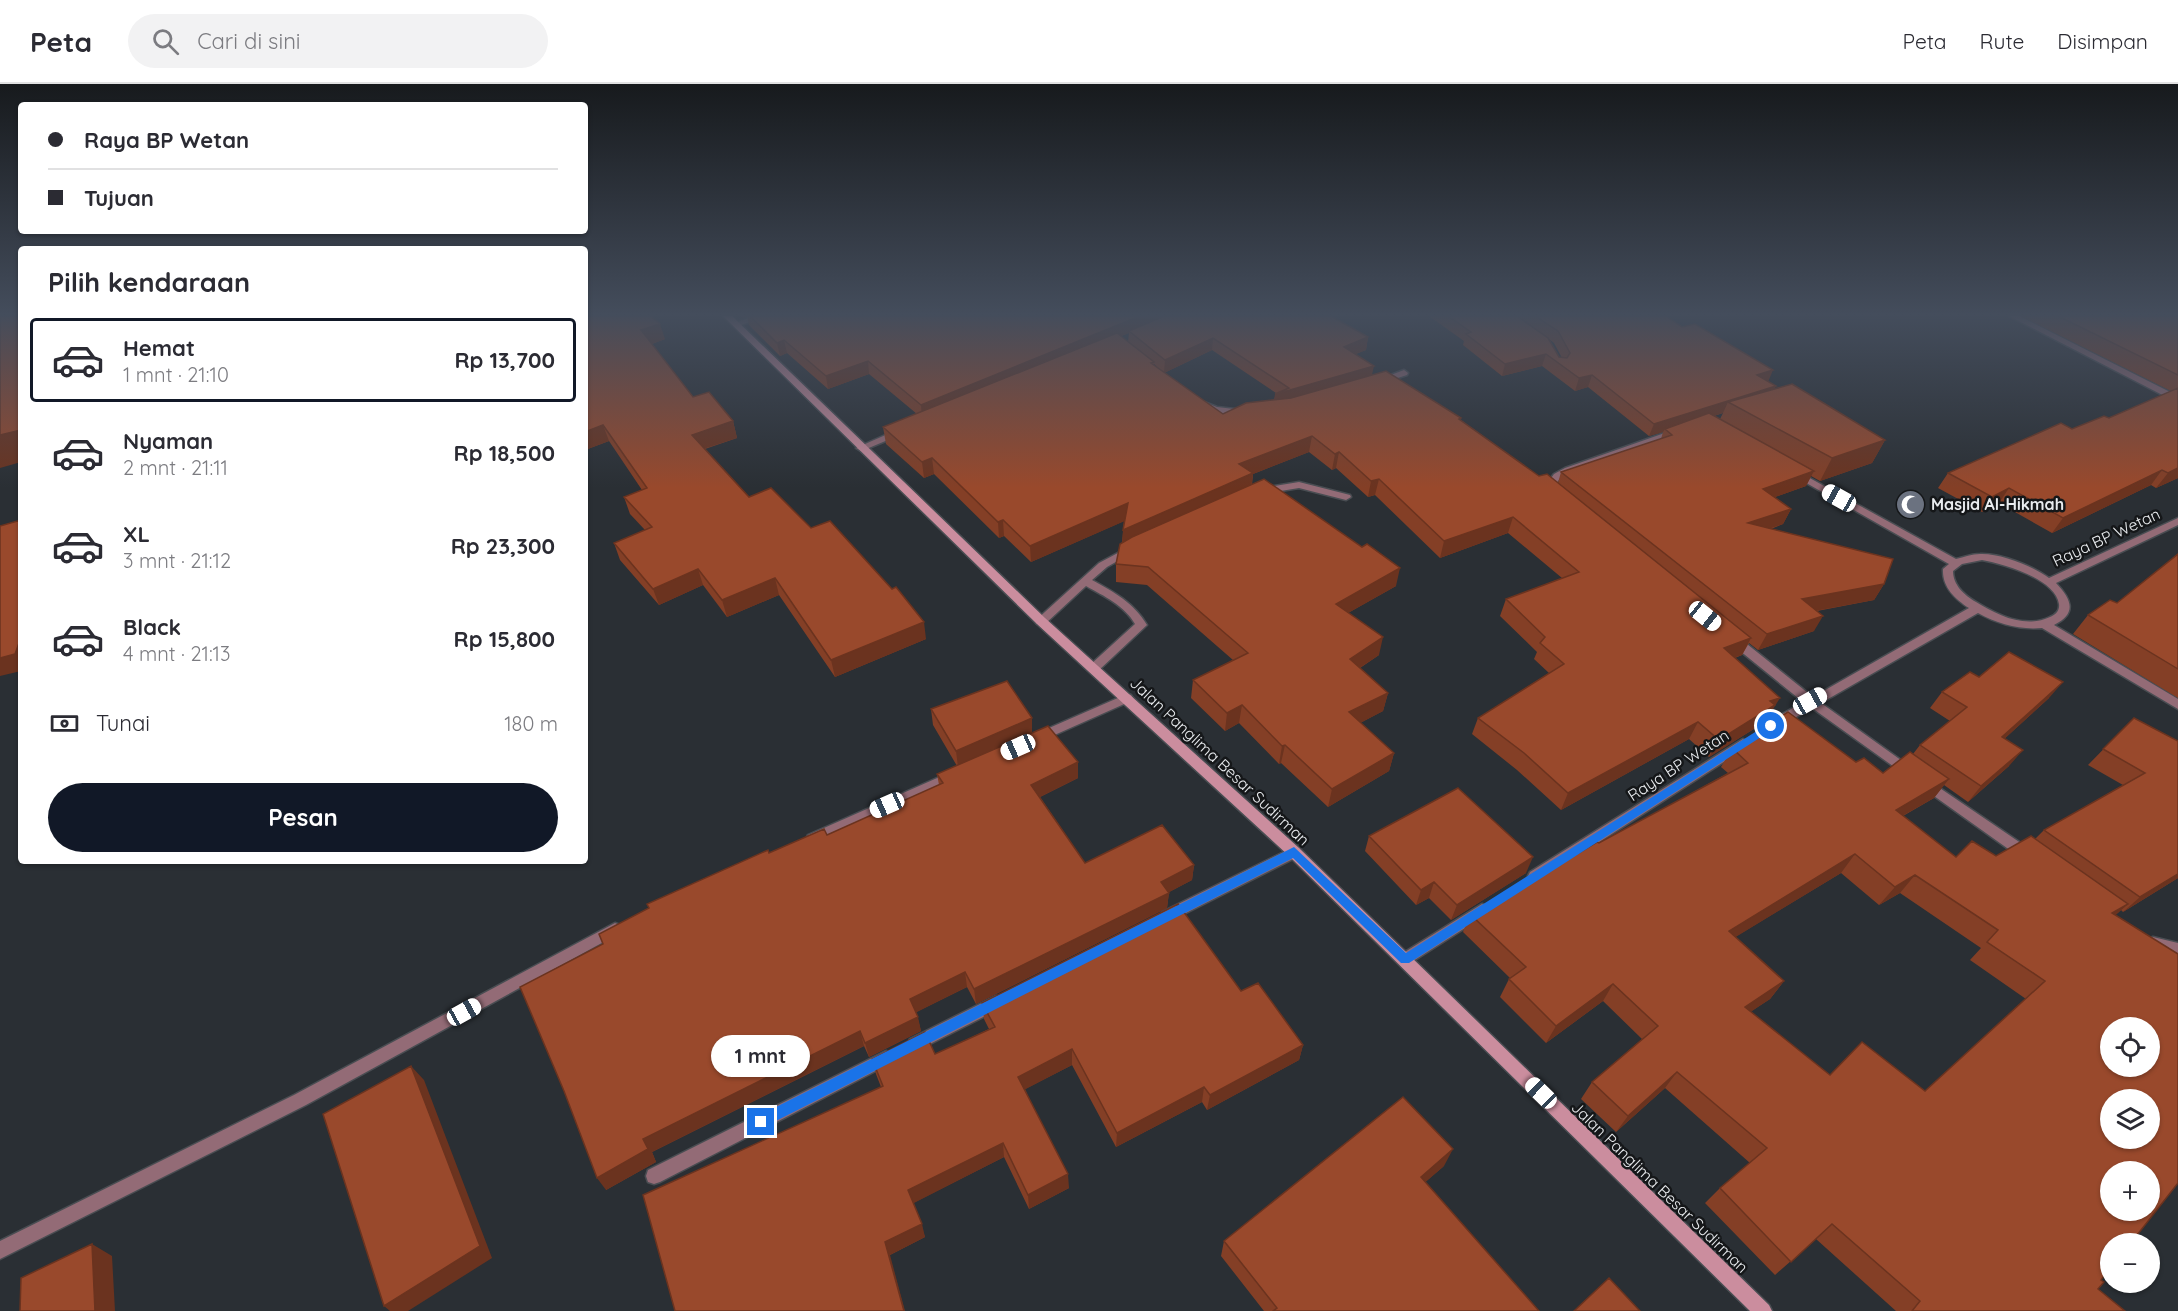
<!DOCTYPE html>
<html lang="id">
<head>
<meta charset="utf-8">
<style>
  body { margin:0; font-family:Quicksand,sans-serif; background:#f2f2f3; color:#2b2b33; height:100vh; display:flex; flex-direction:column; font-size:22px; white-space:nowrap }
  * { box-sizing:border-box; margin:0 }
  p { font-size:20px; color:#7c7c81 }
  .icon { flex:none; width:33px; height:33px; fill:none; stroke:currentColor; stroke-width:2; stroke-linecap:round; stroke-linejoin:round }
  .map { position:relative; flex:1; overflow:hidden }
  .side { position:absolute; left:18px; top:162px; width:570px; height:618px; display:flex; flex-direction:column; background:#fff; border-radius:6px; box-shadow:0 2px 4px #0004 }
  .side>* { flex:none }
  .top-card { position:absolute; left:18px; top:18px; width:570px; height:132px; border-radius:6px; box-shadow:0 2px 4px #0004; display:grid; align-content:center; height:132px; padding:0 30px; background:#fff }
  .buttons { position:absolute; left:2100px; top:933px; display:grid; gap:12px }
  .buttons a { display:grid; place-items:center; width:60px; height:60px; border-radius:50%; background:#fff; box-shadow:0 2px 4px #0004; font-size:30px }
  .end { position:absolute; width:27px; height:27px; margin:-14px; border:8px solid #1a73e8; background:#fff; box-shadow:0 0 0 3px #fff }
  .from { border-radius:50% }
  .bubble { position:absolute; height:42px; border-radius:21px; background:#fff; box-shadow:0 2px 4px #0004; font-size:20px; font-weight:800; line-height:42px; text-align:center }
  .car { position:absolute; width:18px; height:36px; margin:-18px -9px; border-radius:8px; box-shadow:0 0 4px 2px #0007; background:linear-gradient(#fff 24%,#345 0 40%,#fff 0 76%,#345 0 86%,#fff 0) }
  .top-card b { display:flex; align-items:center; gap:21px; height:57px; font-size:22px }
  .top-card b+b { border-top:2px solid #e1e1e2 }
  .top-card i { width:15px; height:15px; background:#2b2b33 }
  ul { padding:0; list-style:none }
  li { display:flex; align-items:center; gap:18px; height:84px; margin:0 12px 9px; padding:0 18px; border:3px solid transparent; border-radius:6px }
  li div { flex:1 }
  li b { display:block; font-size:22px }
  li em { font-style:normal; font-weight:800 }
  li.active { border-color:#111827 }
  li>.icon { width:54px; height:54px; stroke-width:1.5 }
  h2 { padding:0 30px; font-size:27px; line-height:72px }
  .pay { display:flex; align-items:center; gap:15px; height:66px; padding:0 30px; font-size:22px }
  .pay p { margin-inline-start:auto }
  .button { display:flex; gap:12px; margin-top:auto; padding:12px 30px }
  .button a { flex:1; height:69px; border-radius:36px; background:#111827; color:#fff; font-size:24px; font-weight:800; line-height:69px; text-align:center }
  header { display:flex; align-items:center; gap:36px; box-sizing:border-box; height:84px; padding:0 30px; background:#fff; border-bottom:2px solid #e1e1e2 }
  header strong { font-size:28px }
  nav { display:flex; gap:33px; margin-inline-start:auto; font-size:21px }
  .search { width:420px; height:54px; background:#f2f2f3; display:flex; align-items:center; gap:15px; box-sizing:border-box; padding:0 21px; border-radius:33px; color:#7c7c81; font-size:22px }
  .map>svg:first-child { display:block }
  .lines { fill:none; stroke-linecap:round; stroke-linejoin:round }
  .lane-casing { stroke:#494d52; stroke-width:3 }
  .street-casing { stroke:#494d52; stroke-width:3 }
  .secondary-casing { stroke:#494d52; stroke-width:3 }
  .lane { fill:#936b76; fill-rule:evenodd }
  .street { fill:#936b76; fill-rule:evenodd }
  .secondary { fill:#cb8d9e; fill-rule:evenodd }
  .wall { fill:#843f26; fill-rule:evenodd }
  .shaded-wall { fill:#6b331f }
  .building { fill:#99492c; stroke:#6b331f; stroke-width:1.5; fill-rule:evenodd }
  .route { fill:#1a73e8 }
  .labels { text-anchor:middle; stroke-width:5; stroke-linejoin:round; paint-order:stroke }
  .poi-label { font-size:16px; font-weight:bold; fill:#e9ecef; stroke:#151719; text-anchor:start }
  .street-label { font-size:16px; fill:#e9ecef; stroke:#151719 }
</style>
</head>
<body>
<header>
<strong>Peta</strong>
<div class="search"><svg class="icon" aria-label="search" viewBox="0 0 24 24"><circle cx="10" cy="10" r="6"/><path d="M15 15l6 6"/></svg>Cari di sini</div>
<nav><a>Peta</a><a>Rute</a><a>Disimpan</a></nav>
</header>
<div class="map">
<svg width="2178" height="1227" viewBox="0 0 2178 1227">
  <rect width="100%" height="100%" fill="#2a2f34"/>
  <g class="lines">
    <defs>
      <path id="lane" d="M1299,398L1350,411L1351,413L1346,416L1299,404L1262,410L1257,407L1262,404Z
        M1131,462L1135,463L1136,465L1135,467L1107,483L1092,496C1114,508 1134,519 1147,541L1098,587H1090L1088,584L1090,581L1135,540C1125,522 1104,512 1086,502L1045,540H1037L1035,537L1099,479Z"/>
      <path id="street" d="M754,232H766L736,243L732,240Z
        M2009,232H2019L2178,312V319Z
        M1404,286L1408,289L1407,291L1379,300L1375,297Z
        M1204,318L1217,323L1243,326L1248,329C1236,336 1213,328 1201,323L1199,321Z
        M899,345L904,348L902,350L864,366L861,367L856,364Z
        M1676,345L1679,346V350L1571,388L1560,394L1553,405L1556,408L1555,410H1547L1543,405L1554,390L1565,384Z
        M1797,387L1956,475C1964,473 1972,470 1980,470C2000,469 2033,482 2049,494L2178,434V441L2056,499C2071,515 2078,529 2054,541L2178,615V625L2042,544C2019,546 1998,540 1978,529L1821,619L1912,684L1914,687L1912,690H1904L1812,624L1782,641H1774L1772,638L1774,635L1803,618L1729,558L1727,555L1729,552H1737L1813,613L1969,524C1955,515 1942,503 1943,485L1949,480L1794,392V388ZM1982,476C2003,480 2055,494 2059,520C2060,527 2055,531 2050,533C2025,545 1997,531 1976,518C1964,511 1953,501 1953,487L1962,480Z
        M1127,610L1131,611L1133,614L1131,617L1041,657H1033L1031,654L1033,651Z
        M1743,655L1747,657L1749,660L1747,663L1540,796L1535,798L1530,796L1528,792L1530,788Z
        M953,687L958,689L959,692L958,695L818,759L813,760L808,759L806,755L808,751Z
        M1925,694L2031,766L2033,770L2031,774L2026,775L2021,774L1920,702L1919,699L1920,696Z
        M1294,763L1299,764L1301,768L1299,772L1172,836L1167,838L1162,836L1160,832L1162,828Z
        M1482,820L1487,822L1489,826L1487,830L1410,879L1405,881L1400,879L1398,875L1400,871Z
        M615,839L620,841L622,845L620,849L306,1021L0,1175V1157L294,1011Z
        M2153,853L2178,859V871L2148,863L2146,859L2148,855Z
        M996,912L1001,914L1003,919L1001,924L920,965L915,967L910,965L907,960L910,955Z
        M886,967L891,969L894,974L891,979L660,1098L654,1100L648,1098L646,1092L648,1086Z"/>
      <path id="secondary" d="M723,232H732L1045,534L1299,764L1769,1221L1772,1227H1750L1289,772L1037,540Z"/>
    </defs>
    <!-- lane casing -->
    <use href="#lane" class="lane-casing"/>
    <!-- street casing -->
    <use href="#street" class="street-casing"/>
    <!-- secondary casing -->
    <use href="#secondary" class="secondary-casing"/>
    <!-- lane -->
    <use href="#lane" class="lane"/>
    <!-- street -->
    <use href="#street" class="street"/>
    <!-- secondary -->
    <use href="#secondary" class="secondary"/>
  </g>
  <!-- wall -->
  <path class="wall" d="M585,232L665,255L652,260L693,313L733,337L737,354L705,365L749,413L811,444L926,555L835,593L779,511L727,533L703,501L659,521L620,476L614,459L645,446L630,430L624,413L642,406L609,357L585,366Z
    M741,232H1331L1368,253L1366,266L1355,270L1372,291L1461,336L1539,392L1558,399L1561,388L1661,355L1663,348L1649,352L1588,303L1575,307L1542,282L1502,292L1463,261L1464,257L1429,232H1666L1768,298L1775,305L1885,356L1872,379L1820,397L1811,392L1806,402L1775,413L1791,425L1783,440L1771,445L1884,500L1874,516L1817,527L1814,547L1758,566L1749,559L1742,571L1735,574L1770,630L1769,631L1765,638L1709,673L1689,655L1561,726L1517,686L1472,650L1478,634L1549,589L1534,575L1537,568L1500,532L1506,515L1562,494L1508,449L1440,474L1375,411L1368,413L1336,384L1332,386L1309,368L1253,390L1252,401L1396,502L1348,529L1379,571L1360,584L1388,609L1383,627L1360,639L1394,669L1389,687L1328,723L1281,679L1279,680L1239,639L1225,647L1191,614L1193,596L1233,576L1147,501L1116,498V480L1122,459L1124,437L1031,478L1004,452L999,454L934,390L924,394L886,360L883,343L917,330L869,290L828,305L787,269L780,272L749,241L747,232L743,234ZM1129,249L1128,258L1121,252ZM1549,255L1554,259L1562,274L1559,273ZM1212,266L1276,309L1274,316L1223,330L1153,281L1154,280L1164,289ZM1723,329L1720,335L1714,332Z
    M2021,232H2178V394L2156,404L2151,401L2052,449L1999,419L1982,428L1938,404L1948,389L2072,345L2109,334L2171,307Z
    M2178,470V614L2073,550L2088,531L2117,519Z
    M1979,593L2049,614L2004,655L2009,682L1968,718L1944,701L1934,714L1903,732L1956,773L1996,772L2035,755L2044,746L2123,701L2088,681L2134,634L2178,794L2123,828L2121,826L2115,831L2101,1196L2098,1205L2125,1227H1896L1816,1155L1775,1191L1705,1119L1720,1104L1750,1079L1665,1004L1616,1048L1581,1015L1592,998L1642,955L1603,917L1546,959L1500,913L1509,895L1510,894L1463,848L1470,830L1728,689L1721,683L1732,664L1856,678L1883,689L1913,670L1920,661L1950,637L1930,624L1942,608ZM1841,789L1879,821L1900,809L1981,864L1970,876L2026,915L1925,1007L1830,991L1750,928L1770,915L1784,897L1735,853Z
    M931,625L1032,649L1078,678V694L1040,713L1085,779L1194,781L1192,796L1169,808L1167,824L976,920L967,903L916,928L921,947L869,973L864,962L652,1068L656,1078L606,1106L603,860L769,769L827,751L939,701L937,690L957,682L933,641Z
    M1369,752L1526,789L1451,836L1429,814L1416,821L1365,767Z
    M1241,907L1303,961L1299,976L1207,1026L1202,1018L1116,1063L1072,981L1025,1005L1069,1104L1029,1125L1004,1073L913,1119L925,1153L890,1171L675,1227L881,1003L876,990L872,975L935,970L989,945L984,935L982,919Z
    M1444,1082L1425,1098L1539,1227H1264L1221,1172L1224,1157Z"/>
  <!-- shaded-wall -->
  <path class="shaded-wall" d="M1140,232H1170L1129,247V249L922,334L921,321Z
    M660,240L665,255L646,262L641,246Z
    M1368,253L1366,266L1342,276L1344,263Z
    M1213,254L1212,266L1164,289L1165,276Z
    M784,256L787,269L780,272L777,259Z
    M1546,270L1542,282L1502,292L1505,280Z
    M868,277L869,290L828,305L826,292Z
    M1374,282L1371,295L1273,323L1275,310Z
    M1773,286L1768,298L1757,291Z
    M1592,291L1588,303L1575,307L1579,294Z
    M1776,302L1770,315L1728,318L1723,329L1667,347L1665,345L1663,348L1649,352L1654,340Z
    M733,337L737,354L697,367L692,351Z
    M603,341L609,357L585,366V348Z
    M21,346V378L0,384V351Z
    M1312,352L1309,368L1253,390L1251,405L1122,462L1123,446L1239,380Z
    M1885,356L1872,379L1820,397L1832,374Z
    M1339,368L1336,384L1332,386L1335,370Z
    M932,374L934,390L924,394L922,378Z
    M2178,384V394L2156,404L2168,389Z
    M2162,386L2151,401L2052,449L2063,434Z
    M1814,387L1806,402L1755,420L1763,405Z
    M1379,395L1375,411L1368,413L1371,397Z
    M2009,404L1999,419L1982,428L1992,413Z
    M1128,419L1127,436L1031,478L1030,462Z
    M1791,425L1783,440L1740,455L1748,439Z
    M1513,433L1508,449L1440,474L1444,457Z
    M1003,436L1004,452L999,454L998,438Z
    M1400,484L1396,502L1332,538L1336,520Z
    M698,485L703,501L659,521L653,505Z
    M775,494L779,511L727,533L722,516Z
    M1884,500L1874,516L1793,531L1802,515Z
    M1823,532L1814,547L1758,566L1767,550Z
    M924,538L926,555L835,593L831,576Z
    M1383,553L1379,571L1346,593L1350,575Z
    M1751,554L1742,571L1715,580L1724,564Z
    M21,558V587L0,592V574L19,559Z
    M2063,598L2049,614L1989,669L2002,653Z
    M1388,609L1383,627L1345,647L1349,628Z
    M1780,614L1765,638L1709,673L1719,656L1770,617Z
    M1242,621L1239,639L1225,647L1227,629Z
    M1032,634V650L958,683L956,667Z
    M1698,638L1689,655L1561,726L1568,709Z
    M1285,661L1281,679L1279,680L1282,662Z
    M2023,666L2009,682L1968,718L1981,702Z
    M1394,669L1389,687L1328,723L1332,705Z
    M1078,678V694L1032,717L1031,701Z
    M1949,695L1934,714L1881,744L1896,726Z
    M1855,770L1841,789L1716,865L1729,847Z
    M1533,773L1526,789L1451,836L1457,821Z
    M1194,781L1192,796L1160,813L1161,798Z
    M2178,790V794L2123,828L2140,813Z
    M1915,791L1900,809L1879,821L1895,803Z
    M1434,798L1429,814L1416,821L1421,806Z
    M1169,809L1167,824L976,920L974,905Z
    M2128,820L2108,838L2112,829Z
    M965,888L967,903L913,930L910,915Z
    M1784,897L1770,915L1731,941L1745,923Z
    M1613,900L1603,917L1546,959L1556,942Z
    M918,933L921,947L869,973L865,959Z
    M860,947L864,962L652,1068L656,1078L606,1106L597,1094L643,1055Z
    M1303,961L1299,976L1207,1026L1210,1011Z
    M1072,965V981L1020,1008L1018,993Z
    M411,982L424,996L492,1174L408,1227H390L384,1222Z
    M1677,988L1665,1004L1616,1048L1628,1032Z
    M1204,1003L1202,1018L1116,1063L1117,1049Z
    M1003,1059L1004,1073L912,1120L908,1106Z
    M1453,1065L1444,1082L1413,1109L1421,1093Z
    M1068,1090L1069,1104L1029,1125L1028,1111Z
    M922,1140L925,1153L890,1171L905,1227H904L885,1158Z
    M92,1160L112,1172L115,1227H95Z"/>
  <!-- building -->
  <path class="building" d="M0,232H21V346L0,351Z
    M585,232H651L660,240L641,246L693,313L709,308L733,337L692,351L749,413L771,404L811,444L830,437L892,505L896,503L924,538L831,576L775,494L722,516L698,485L653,505L614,459L652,443L624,413L647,404L603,341L585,348Z
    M750,232H1140L921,321L868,277L826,292L784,256L777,259Z
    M1164,232H1331L1368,253L1344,263L1374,282L1283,308L1275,310L1289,304L1213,254L1165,276L1129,247Z
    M1448,232H1517L1548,254L1559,273L1567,274L1570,269L1558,247L1535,232H1666L1682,243L1695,240L1773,286L1757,291L1776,302L1654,340L1592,291L1579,294L1546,270L1505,280L1466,250L1471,248Z
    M2058,232H2178V291Z
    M1117,249L1154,278L1151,279L1223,330L1246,319L1291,314L1386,287L1461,334L1459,335L1539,392L1547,390L1751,554L1724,564L1780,614L1770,617L1775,621L1719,656L1698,638L1568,709L1524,669L1478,634L1564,580L1540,559L1545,553L1506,515L1579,488L1513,433L1444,457L1379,395L1371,397L1339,368L1335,370L1312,352L1239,380L1253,389L1123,446L1128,419L1030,462L1003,436L998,438L932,374L922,378L883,343Z
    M1792,300L1885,356L1832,374L1728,318Z
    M2178,304V384L2168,389L2162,386L2063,434L2009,404L1992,413L1948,389L2061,339L2072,345L2104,332L2109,334Z
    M1709,329L1814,387L1763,405L1791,425L1748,439L1893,475L1884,500L1802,515L1823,532L1767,550L1561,388L1672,351L1665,345Z
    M1264,395L1362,463L1367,460L1400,484L1336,520L1383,553L1350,575L1388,609L1349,628L1394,669L1332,705L1285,661L1282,662L1242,621L1227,629L1193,596L1248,569L1148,483L1116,480L1120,460L1132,453Z
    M21,436V558L19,559L15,570L0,574V442Z
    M2178,470V585L2088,531L2110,516L2117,519Z
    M2009,568L2063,598L2002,653L2023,666L1981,702L1920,661L1967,623L1942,608L1970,588L1979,593Z
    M1007,597L1032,634L956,667L931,625Z
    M1788,628L1856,678L1864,674L1883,689L1910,668L1949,695L1896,726L1956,773L1972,757L1996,772L2031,752L2128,820L2112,829L2178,870V1099L2130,1160H2110V1184L2101,1196L2104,1198L2098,1205L2125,1227H1912L1920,1217L1832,1140L1791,1178L1720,1104L1767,1064L1677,988L1628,1032L1592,998L1658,942L1613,900L1556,942L1509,895L1526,883L1470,830L1546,782L1550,786L1597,758L1599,759L1748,679L1732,664ZM1855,770L1895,803L1915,791L1998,846L1987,858L2045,897L1925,1007L1862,958L1830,991L1745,923L1784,897L1729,847ZM2110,944H2150V982H2110ZM2110,1016H2150V1054H2110ZM2110,1088H2150V1126H2110Z
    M2134,634L2178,657V790L2140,813L2044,746L2145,689L2103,665Z
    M1048,642L1078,678L1031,701L1085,779L1162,741L1194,781L1161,798L1169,809L974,905L965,888L910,915L918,933L865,959L860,947L643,1055L648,1065L597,1094L564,1007L520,903L603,860L599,850L649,824L647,820L768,766L769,769L824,745L827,751L943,699L937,690Z
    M1458,704L1533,773L1457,821L1434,798L1421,806L1369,752Z
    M1178,820L1241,907L1258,899L1303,961L1210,1011L1204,1003L1117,1049L1072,965L1018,993L1068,1090L1028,1111L1003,1059L908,1106L922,1140L885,1158L904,1227H675L643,1111L883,1002L872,975L925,948L935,970L995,943L982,919Z
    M411,982L480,1162L384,1222L323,1030Z
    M1403,1013L1453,1065L1421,1093L1539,1227H1273L1277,1224L1224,1157Z
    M92,1160L95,1227H20L21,1194Z
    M1609,1194L1640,1227H1574Z"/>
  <!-- sky -->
  <linearGradient id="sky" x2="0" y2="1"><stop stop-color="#171a1d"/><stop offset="0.57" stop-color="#444d5c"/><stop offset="1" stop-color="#444d5c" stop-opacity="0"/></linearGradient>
  <rect width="2178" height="404" fill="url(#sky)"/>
  <!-- route -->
  <path class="route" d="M1771,638L1776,642L1775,644L1409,879H1401L1293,774L766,1042H756L755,1038L756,1033L1294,763L1406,869Z"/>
  <!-- icons -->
  <defs>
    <symbol id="mosque-disc" viewBox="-11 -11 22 22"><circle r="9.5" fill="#6b7280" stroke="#151719"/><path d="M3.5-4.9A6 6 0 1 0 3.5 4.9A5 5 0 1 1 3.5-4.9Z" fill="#fff"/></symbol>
  </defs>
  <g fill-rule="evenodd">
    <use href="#mosque-disc" x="1894" y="404" width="33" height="33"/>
  </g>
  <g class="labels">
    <!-- poi labels -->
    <g class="poi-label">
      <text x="1931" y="426">Masjid Al-Hikmah</text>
    </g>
    <!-- street labels -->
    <g class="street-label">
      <text transform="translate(2106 453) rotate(-25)" y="6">Raya BP Wetan</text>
      <text transform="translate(1220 677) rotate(43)" y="6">Jalan Panglima Besar Sudirman</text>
      <text transform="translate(1678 681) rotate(-33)" y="6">Raya BP Wetan</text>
      <text transform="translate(1660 1103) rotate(44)" y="6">Jalan Panglima Besar Sudirman</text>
    </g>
  </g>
</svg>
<div class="buttons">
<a><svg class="icon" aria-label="locate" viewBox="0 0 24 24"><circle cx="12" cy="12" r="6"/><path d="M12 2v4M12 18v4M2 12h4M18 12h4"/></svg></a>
<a><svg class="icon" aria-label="layers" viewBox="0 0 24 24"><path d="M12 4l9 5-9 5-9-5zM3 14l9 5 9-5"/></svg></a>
<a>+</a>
<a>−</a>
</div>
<i class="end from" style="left:1771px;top:642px"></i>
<i class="end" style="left:761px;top:1038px"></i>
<div class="bubble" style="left:711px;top:951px;width:99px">1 mnt</div>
<i class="car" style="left:1839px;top:414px;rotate:299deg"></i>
<i class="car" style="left:1705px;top:532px;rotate:129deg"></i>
<i class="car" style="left:1810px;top:617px;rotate:61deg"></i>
<i class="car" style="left:1018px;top:663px;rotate:246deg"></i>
<i class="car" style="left:887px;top:721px;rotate:246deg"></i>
<i class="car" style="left:464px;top:928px;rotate:61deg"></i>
<i class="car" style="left:1541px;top:1009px;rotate:314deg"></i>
<div class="top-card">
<b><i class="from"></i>Raya BP Wetan</b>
<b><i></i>Tujuan</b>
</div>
<section class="side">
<h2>Pilih kendaraan</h2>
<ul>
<li class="active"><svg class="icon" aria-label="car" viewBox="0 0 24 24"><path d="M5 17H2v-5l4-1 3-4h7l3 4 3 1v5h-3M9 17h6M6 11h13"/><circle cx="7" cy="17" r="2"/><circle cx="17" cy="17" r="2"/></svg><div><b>Hemat</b><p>1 mnt · 21:10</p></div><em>Rp 13,700</em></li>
<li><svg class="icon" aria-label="car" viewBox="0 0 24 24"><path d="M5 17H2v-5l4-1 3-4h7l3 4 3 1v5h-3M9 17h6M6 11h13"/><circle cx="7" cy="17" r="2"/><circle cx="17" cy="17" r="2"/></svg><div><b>Nyaman</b><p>2 mnt · 21:11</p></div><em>Rp 18,500</em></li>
<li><svg class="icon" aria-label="car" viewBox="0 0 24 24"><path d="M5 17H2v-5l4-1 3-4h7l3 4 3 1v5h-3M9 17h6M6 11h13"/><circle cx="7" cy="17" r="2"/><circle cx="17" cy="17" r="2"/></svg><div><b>XL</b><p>3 mnt · 21:12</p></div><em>Rp 23,300</em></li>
<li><svg class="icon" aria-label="car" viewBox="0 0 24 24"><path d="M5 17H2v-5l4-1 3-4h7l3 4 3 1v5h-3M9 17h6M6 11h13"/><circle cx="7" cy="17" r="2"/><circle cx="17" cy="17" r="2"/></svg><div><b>Black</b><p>4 mnt · 21:13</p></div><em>Rp 15,800</em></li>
</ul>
<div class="pay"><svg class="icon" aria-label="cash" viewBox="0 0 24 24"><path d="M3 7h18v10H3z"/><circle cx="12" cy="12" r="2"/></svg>Tunai<p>180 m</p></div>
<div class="button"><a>Pesan</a></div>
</section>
</div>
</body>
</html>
